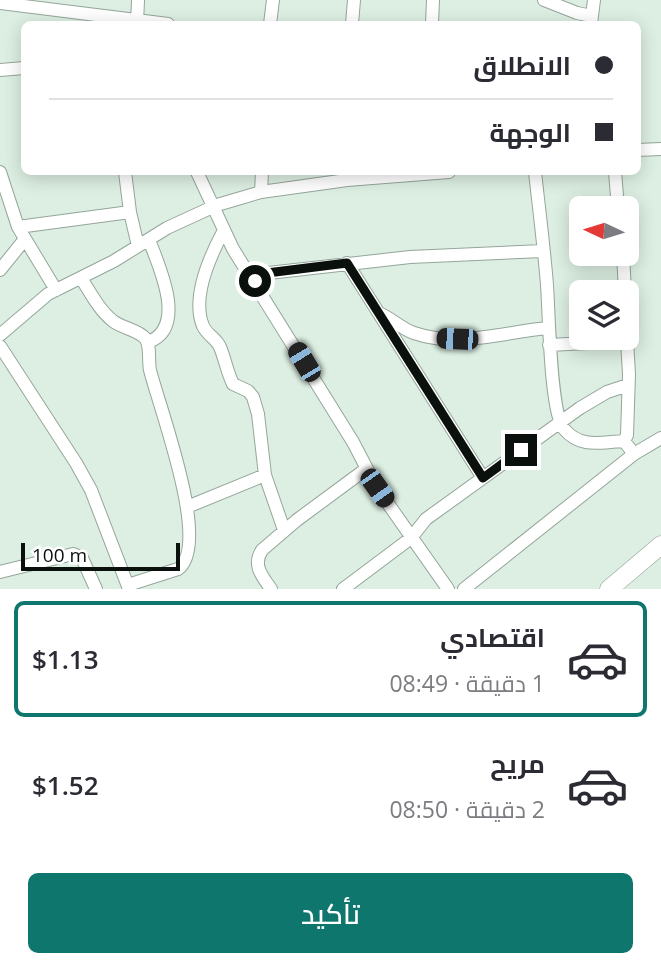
<!DOCTYPE html>
<html lang="ar">
<head>
<meta charset="utf-8">
<style>
  body { margin:0; font-family:"Open Sans",Cairo,sans-serif; background:#f2f2f3; color:#2b2b33; direction:rtl; height:100vh; display:flex; flex-direction:column; font-size:26px; white-space:nowrap }
  * { box-sizing:border-box; margin:0 }
  p { font-size:23px; color:#7c7c81 }
  .icon { flex:none; width:38px; height:38px; fill:none; stroke:currentColor; stroke-width:2; stroke-linecap:round; stroke-linejoin:round }
  .map { position:relative; height:589px; overflow:hidden; direction:ltr }
  .details { display:flex; flex-direction:column; background:#fff; flex:1 }
  .details>* { flex:none }
  .banner { position:absolute; left:21px; top:21px; width:620px; height:154px; border-radius:10px; box-shadow:0 4px 18px #0003; direction:rtl; display:grid; align-content:center; height:154px; padding:0 28px; background:#fff }
  .needle { width:46px; rotate:274deg }
  .tools { position:absolute; left:569px; top:196px; display:grid; gap:14px }
  .tools a { display:grid; place-items:center; width:70px; height:70px; border-radius:10px; background:#fff; box-shadow:0 4px 18px #0003; font-size:35px }
  .scale { position:absolute; left:21px; bottom:18px; width:159px; box-sizing:border-box; padding-left:7px; border:4px solid #0a100c; border-top:0; font-size:19px; line-height:24px; white-space:nowrap; color:#0a100c; -webkit-text-stroke:5px #fff; paint-order:stroke }
  .end { position:absolute; width:32px; height:32px; margin:-16px; border:9px solid #0a100c; background:#fff; box-shadow:0 0 0 4px #fff }
  .from { border-radius:50% }
  .car { position:absolute; width:21px; height:42px; margin:-21px -10px; border-radius:9px; box-shadow:0 0 5px 2px #0007; background:linear-gradient(#222 24%,#8ab4d8 0 40%,#222 0 76%,#8ab4d8 0 86%,#222 0) }
  .banner b { display:flex; align-items:center; gap:24px; height:66px; font-size:26px }
  .banner b+b { border-top:2px solid #e1e1e2 }
  .banner i { width:18px; height:18px; background:#2b2b33 }
  ul { padding:12px 0 0; list-style:none }
  li { display:flex; align-items:center; gap:21px; height:116px; margin:0 14px 10px; padding:0 14px; border:4px solid transparent; border-radius:10px }
  li div { flex:1 }
  li b { display:block; font-size:26px }
  li em { font-style:normal; font-weight:600 }
  li.selected { border-color:#0f766e }
  li>.icon { width:63px; height:63px; stroke-width:1.5 }
  .cta { display:flex; gap:14px; margin-top:auto; padding:14px 28px }
  .cta a { flex:1; height:80px; border-radius:10px; background:#0f766e; color:#fff; font-size:28px; font-weight:600; line-height:80px; text-align:center }
  .map>svg:first-child { display:block }
  .lines { fill:none; stroke-linecap:round; stroke-linejoin:round }
  .minor-casing { stroke:#94a59a; stroke-width:14 }
  .secondary-casing { stroke:#94a59a; stroke-width:19 }
  .minor { stroke:#fff; stroke-width:12 }
  .secondary { stroke:#fff; stroke-width:18 }
  .route { stroke:#0a100c; stroke-width:9 }
</style>
</head>
<body>
<div class="map">
<svg width="661" height="589" viewBox="0 0 661 589">
  <rect width="100%" height="100%" fill="#ddefe3"/>
  <g class="lines">
    <defs>
      <path id="minor" d="M544,0L577,13L592,16
        M0,3L168,24
        M137,24L138,0
        M270,24L273,0
        M352,24L354,0
        M432,24L433,0
        M591,24L594,0
        M0,70L24,68
        M637,150L661,149
        M0,172L18,227L130,212
        M125,172L130,212L138,246
        M197,172L233,249L353,442L377,488L448,589
        M535,172C539,209 544,247 547,285C549,310 550,413 564,429C581,449 601,442 624,441L634,454
        M615,172L618,208
        M261,192L262,172
        M18,227L56,290
        M224,230C210,256 191,297 203,326C207,335 216,338 220,347C225,359 227,372 233,384L248,391L253,397L258,414L265,475L284,530
        M623,254L625,292
        M347,263L483,478
        M0,270L25,239
        M251,275L410,257L543,251
        M81,278C90,292 99,310 113,321C122,328 138,330 145,338C151,345 148,361 150,370C159,407 212,545 178,569L128,585
        M381,314C392,319 402,329 414,333C458,348 504,332 548,328
        M0,335L48,294L114,261L167,228L217,205L261,192L347,180L449,172
        M148,342C188,328 159,266 149,240
        M549,345L627,341
        M0,346L76,463L91,490L129,589
        M624,441L627,435L629,374L626,324
        M187,507L265,475
        M0,572L73,554L82,558L96,589
        M271,589C262,576 252,565 262,550L297,520L366,469
        M343,589L411,538L426,519L580,408L607,392L628,385
        M464,589L634,454L661,438"/>
      <path id="secondary" d="M609,589L661,545"/>
    </defs>
    <!-- minor casing -->
    <use href="#minor" class="minor-casing"/>
    <!-- secondary casing -->
    <use href="#secondary" class="secondary-casing"/>
    <!-- minor -->
    <use href="#minor" class="minor"/>
    <!-- secondary -->
    <use href="#secondary" class="secondary"/>
  </g>
  <g class="lines">
    <!-- route -->
    <path class="route" d="M255,281L251,275L347,263L483,478L521,450"/>
  </g>
</svg>
<div class="tools">
<a><svg class="needle" viewBox="-14 -14 28 28"><path d="M0-13l5 13h-10z" fill="#e53935"/><path d="M0 13l5-13h-10z" fill="#7c7c81"/></svg></a>
<a><svg class="icon" aria-label="layers" viewBox="0 0 24 24"><path d="M12 4l9 5-9 5-9-5zM3 14l9 5 9-5"/></svg></a>
</div>
<div class="scale">100 m</div>
<i class="end from" style="left:255px;top:281px"></i>
<i class="end" style="left:521px;top:450px"></i>
<i class="car" style="left:457px;top:339px;rotate:272deg"></i>
<i class="car" style="left:304px;top:362px;rotate:329deg"></i>
<i class="car" style="left:377px;top:488px;rotate:145deg"></i>
<div class="banner">
<b><i class="from"></i>الانطلاق</b>
<b><i></i>الوجهة</b>
</div>
</div>
<section class="details">
<ul>
<li class="selected"><svg class="icon" aria-label="car" viewBox="0 0 24 24"><path d="M5 17H2v-5l4-1 3-4h7l3 4 3 1v5h-3M9 17h6M6 11h13"/><circle cx="7" cy="17" r="2"/><circle cx="17" cy="17" r="2"/></svg><div><b>اقتصادي</b><p>1 دقيقة · 08:49</p></div><em>$1.13</em></li>
<li><svg class="icon" aria-label="car" viewBox="0 0 24 24"><path d="M5 17H2v-5l4-1 3-4h7l3 4 3 1v5h-3M9 17h6M6 11h13"/><circle cx="7" cy="17" r="2"/><circle cx="17" cy="17" r="2"/></svg><div><b>مريح</b><p>2 دقيقة · 08:50</p></div><em>$1.52</em></li>
</ul>
<div class="cta"><a>تأكيد</a></div>
</section>
</body>
</html>
